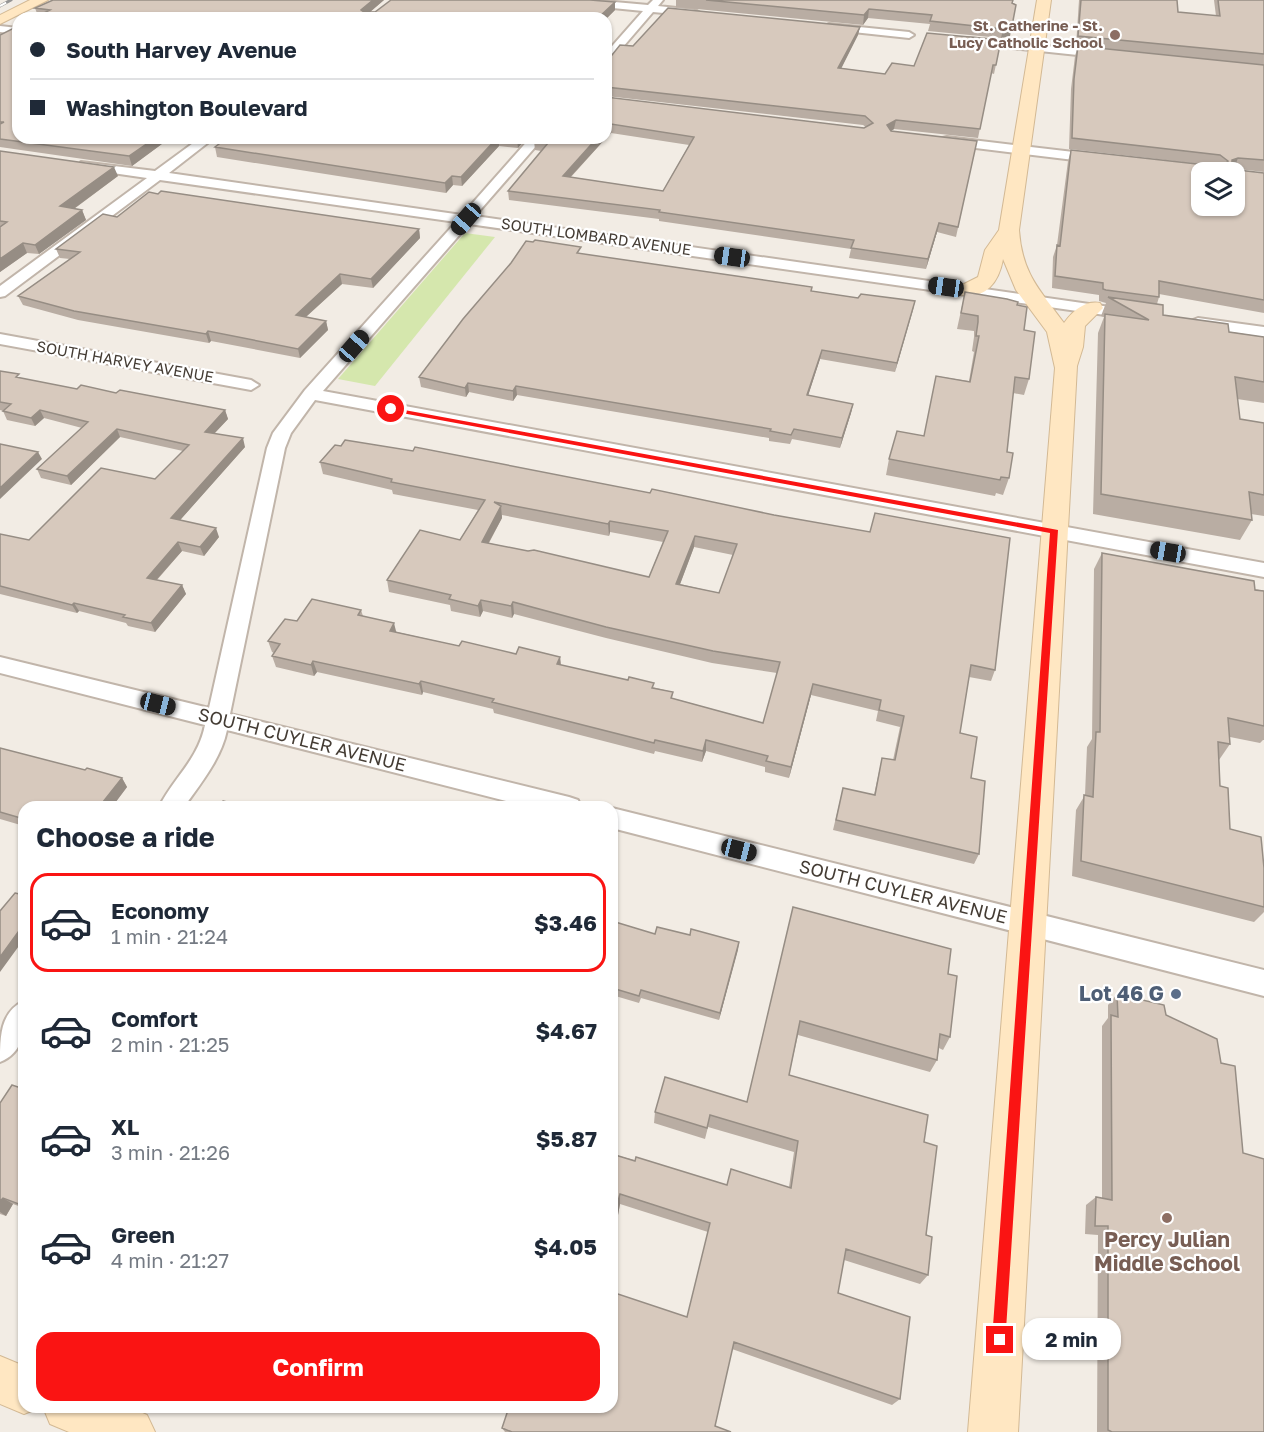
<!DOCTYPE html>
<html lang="en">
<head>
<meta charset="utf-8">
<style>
  body { margin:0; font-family:"Golos Text",sans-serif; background:#f6f6f7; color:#1f2937; height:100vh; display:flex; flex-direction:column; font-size:22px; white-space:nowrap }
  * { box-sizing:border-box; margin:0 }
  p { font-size:20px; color:#747a83 }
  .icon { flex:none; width:33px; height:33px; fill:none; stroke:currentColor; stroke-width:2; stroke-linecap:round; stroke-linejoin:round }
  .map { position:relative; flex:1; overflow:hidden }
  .panel { position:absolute; left:18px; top:801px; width:600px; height:612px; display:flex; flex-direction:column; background:#fff; border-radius:18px; box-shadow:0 2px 4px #0004 }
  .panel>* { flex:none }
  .hud { position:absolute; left:12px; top:12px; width:600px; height:132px; border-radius:18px; box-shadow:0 2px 4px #0004; display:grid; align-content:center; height:132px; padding:0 18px; background:#fff }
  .fabs { position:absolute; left:1191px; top:162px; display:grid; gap:12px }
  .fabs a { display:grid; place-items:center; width:54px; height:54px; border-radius:12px; background:#fff; box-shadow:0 2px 4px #0004; font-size:30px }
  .end { position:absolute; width:27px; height:27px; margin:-14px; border:8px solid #fa1413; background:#fff; box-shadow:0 0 0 3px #fff }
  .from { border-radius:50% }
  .bubble { position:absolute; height:42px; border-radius:18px; background:#fff; box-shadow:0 2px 4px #0004; font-size:20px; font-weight:700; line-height:42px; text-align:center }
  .car { position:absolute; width:18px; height:36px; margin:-18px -9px; border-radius:8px; box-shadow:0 0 4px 2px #0007; background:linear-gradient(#222 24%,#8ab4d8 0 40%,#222 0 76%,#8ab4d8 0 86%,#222 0) }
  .hud b { display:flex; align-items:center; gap:21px; height:57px; font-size:22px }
  .hud b+b { border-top:2px solid #e0e1e3 }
  .hud i { width:15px; height:15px; background:#1f2937 }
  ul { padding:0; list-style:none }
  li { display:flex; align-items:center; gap:18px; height:99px; margin:0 12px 9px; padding:0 6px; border:3px solid transparent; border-radius:18px }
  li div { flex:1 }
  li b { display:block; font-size:22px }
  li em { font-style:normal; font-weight:700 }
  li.current { border-color:#fa1413 }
  li>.icon { width:54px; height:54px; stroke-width:1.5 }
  h2 { padding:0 18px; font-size:27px; line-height:72px }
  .primary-button { display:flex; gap:12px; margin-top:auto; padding:12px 18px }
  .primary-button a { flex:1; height:69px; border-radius:18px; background:#fa1413; color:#fff; font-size:24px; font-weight:700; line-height:69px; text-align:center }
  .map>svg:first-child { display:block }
  .green { fill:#d5e7ad }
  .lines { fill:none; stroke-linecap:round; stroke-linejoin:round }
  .street-casing { stroke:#c1b5aa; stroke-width:4 }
  .secondary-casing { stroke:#d3b994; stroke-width:2 }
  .street { fill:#fff; fill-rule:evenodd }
  .secondary { fill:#ffe7c2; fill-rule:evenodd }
  .rail-casing { stroke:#949494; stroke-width:3 }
  .rail { stroke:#fff; stroke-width:2; stroke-dasharray:7; stroke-linecap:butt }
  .wall { fill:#b9ada3; fill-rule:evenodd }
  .shaded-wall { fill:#968d84 }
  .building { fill:#d7c9bd; stroke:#968d84; stroke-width:1.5; fill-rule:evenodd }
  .route { fill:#fa1413 }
  .education-dot { fill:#8d6e63; stroke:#fff; stroke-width:2 }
  .service-dot { fill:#5c6f8a; stroke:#fff; stroke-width:2 }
  .labels { text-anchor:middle; stroke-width:4.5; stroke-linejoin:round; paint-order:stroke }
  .far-education-label { font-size:15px; font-weight:bold; fill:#785e54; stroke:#fff; text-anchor:end }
  .far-street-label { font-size:15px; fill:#443c34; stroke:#fff }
  .street-label { font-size:18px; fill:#443c34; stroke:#fff }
  .near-service-label { font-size:21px; font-weight:bold; fill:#4e5e75; stroke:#fff; text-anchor:end }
  .near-education-label { font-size:21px; font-weight:bold; fill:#785e54; stroke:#fff }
</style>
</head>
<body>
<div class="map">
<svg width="1264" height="1432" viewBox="0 0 1264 1432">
  <rect width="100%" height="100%" fill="#f2ece4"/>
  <!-- green -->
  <path class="green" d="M465,233L495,237L375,386L338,379Z"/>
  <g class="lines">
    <defs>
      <path id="street" d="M557,0H592L648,5L653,0H663L658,6L695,10L700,13L695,16L653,12L610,62L606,63V53L643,11L562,3Z
        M829,24L909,32L914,35L909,38L825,29L824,27Z
        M0,26L18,28V34L0,32Z
        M969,38L1106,52L1111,55L1106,58L965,43L964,41Z
        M947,137L1099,155L1105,159L1099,163L943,144V138Z
        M200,138H214L169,173L462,215L530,138H543L475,216L1138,311L1141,314L1138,317L1133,319L469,224L323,391L1264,563V577L315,400L291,433L285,448L230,714L569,797L578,800L581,807H530L227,730C221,759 201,783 184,807H159C174,777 198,760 205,725L0,673V657L209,708L267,448L273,433L305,390L456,222L160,180L5,296L0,297V286L147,178L85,169L81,168L79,165L81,162L155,171Z
        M1198,318L1264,327V337L1193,326L1190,323L1193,320Z
        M0,334L251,380L259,385L251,390L0,344Z
        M612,808L1264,970V996L612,828Z
        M24,1001C24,1025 27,1051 0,1062C0,1037 0,1012 24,1001Z"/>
      <path id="secondary" d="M30,0H48L0,24V15Z
        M1037,0H1051L1019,230C1022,274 1040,290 1064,323C1072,312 1084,300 1100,303L1103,308L1085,326L1083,347L1077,366L1018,1432H968L1055,368L1047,332L1016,290L1003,259C999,282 985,301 960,294L957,290L960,286L978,277L985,250L999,230Z
        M0,1356L24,1366V1407H41L24,1414L0,1404Z
        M43,1407H129L147,1415L155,1432H69L50,1424Z"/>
    </defs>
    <!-- street casing -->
    <use href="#street" class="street-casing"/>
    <!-- secondary casing -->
    <use href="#secondary" class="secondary-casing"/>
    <!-- street -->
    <use href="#street" class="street"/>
    <!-- secondary -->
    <use href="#secondary" class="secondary"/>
    <defs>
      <path id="rail" d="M0,6L11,0"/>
    </defs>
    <!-- rail casing -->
    <use href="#rail" class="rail-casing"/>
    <!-- rail -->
    <use href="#rail" class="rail"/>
  </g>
  <!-- wall -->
  <path class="wall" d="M384,0L370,12L615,2V10L606,19L38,16L35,8Z
    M676,0H1013L1010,36L1001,38L928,31L930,24L868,18L863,25L676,7Z
    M1079,0H1177L1178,12L1216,16L1214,0H1264V172L1238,169V170L1264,173V313L1159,294V297L1157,304L1163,315L1229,332L1264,337V403L1237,399L1240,419L1264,423V516L1251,514L1252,520L1240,540L1093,514L1098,333L1104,317L1101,316L1106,303L1099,301V295L1052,288L1053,257L1057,245L1068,161L1071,150L1209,165L1069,149L1071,89L1075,56L1078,46H1076Z
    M860,27L858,35L841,68L885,74L1001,40L994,74L991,73L978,138L894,129L891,131L977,141L956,237L937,232L926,269L849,258L851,249L659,221V219L509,200L508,191L541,151L535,150L534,141L537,138H606L571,177L663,191L689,145L611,133L606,138V97L864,128L866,127L863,125L606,96V56L612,55L633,46Z
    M0,35L170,138L132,166L0,147Z
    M227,138H527L518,148L499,146L462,186L453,185L446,193L217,157L215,147Z
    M0,151L118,176L74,209L82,210L86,220L39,254L27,253L0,272Z
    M117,217L419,229L420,238L373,288L342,284L306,317L326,321L328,330L300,358L211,341L209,343L78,320L23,305L18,296L70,259L60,258L56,249Z
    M581,254L812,287V291L858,298L915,301L895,372L820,359L808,396L853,404L851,413L840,448L792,439L790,444L769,441V438L517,395L513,401L469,392L466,397L421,387L419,377Z
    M965,292L1017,305L1024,330L1029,379L1024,395L1013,393L1007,452L1009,478L1003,495L996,493L995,496L886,475L889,459L924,436L936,376L969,381L974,352L972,351L974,337V331L957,329Z
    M0,371L21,378L77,389L116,393L225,410L228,419L215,433L245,447L180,520L219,537L204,556L182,551L157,580L182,585L186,594L155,632L128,626L126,623L79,611L77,613L0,594V534L29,540L155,479L183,451L120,437L71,485L41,478L37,469L82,428L44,418L35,426L7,420L3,411L0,410Z
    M320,462L650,493L995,670L991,681L969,677L960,733L971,778L979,854L974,864L833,830L843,788L874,795L882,758L893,760L900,727L876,721L878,711L811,695L789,778L765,772V767L706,751L702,762L655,751L654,754L494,713L493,709L423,692L422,695L317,672L314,676L276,667L272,656L274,653L272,652L268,641L297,621L361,610L363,616L397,632L459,646L516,654L560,657L561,665L673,692L672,698L763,723L777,673L712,663L606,638L514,614L512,618L483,611L480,617L451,611L450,605L389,592L387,580L460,540L478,510L393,494L392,490L323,474ZM502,515L609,536L610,532L663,542L649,577L489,543L502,518ZM694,547L733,555L719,593L680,584Z
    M1102,553L1264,591V740H1263L1260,743L1230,737V744L1219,760L1220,786L1230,829L1264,868V912L1254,922L1072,876L1076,810L1085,795L1087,747L1092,739L1094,569Z
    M0,748L85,770L122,778L127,787L112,807H24V826L0,819Z
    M793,907L948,974L950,1037L943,1050L939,1048L937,1060L930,1072L798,1035L789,1075L924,1142L928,1275L920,1284L844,1260L838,1293L900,1399L892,1405L732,1349L715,1426L731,1432H505L502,1428L508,1411L498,1407H612L687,1317L708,1232L620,1204L618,1215L612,1213V1154L727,1185L789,1187L794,1152L708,1127L705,1139L654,1123L655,1112L747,1102Z
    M612,921L655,934L690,935L739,942L719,1020L641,998L639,1003L612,995Z
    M1117,994L1166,1015L1264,1432H1097L1098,1235L1085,1234L1086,1205L1096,1197L1102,1198V1026L1108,1018V1005Z
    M24,1089V1208L13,1204L6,1216L0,1214V1103Z"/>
  <!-- shaded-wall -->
  <path class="shaded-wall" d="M373,0H384L363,18L361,10Z
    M615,2V10L606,19L598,18Z
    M869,9L868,18L863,25L864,15Z
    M1012,26L1010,36L1001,38L1003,29Z
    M860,27L858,35L837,77L838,68Z
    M896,120L894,129L886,135L887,125Z
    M611,124V133L606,138V128Z
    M155,138H170L132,166L129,156Z
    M497,138H499V146L462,186L461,177Z
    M518,138H527L518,148L517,139Z
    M597,138H606L563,185V176Z
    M1238,158L1234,169L1232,160Z
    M114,167L118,176L64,216L60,206Z
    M452,176L453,185L446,193L445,183Z
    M82,210L86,220L39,254L35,245Z
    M939,223L937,232L926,269L928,259Z
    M419,229L420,238L373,288L371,279Z
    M23,243L27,253L0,272V259Z
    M340,274L342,284L298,324L296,315Z
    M915,301L913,310L895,372L897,363Z
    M326,321L328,330L300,358L298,349Z
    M208,331L211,341L209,343L206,334Z
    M822,350L820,359L805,405L807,395Z
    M468,383L469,392L466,397L465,388Z
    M516,386L517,395L513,401V391Z
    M853,404L851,413L840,448L842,438Z
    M40,410L44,418L35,426L31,418Z
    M225,410L228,419L208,440L205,432Z
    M117,429L120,437L71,485L67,476Z
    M243,438L245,447L174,527L171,518Z
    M38,452L42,459L0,499V488Z
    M501,506L502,518L483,553L482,542Z
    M610,521V532L609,536L608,524Z
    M216,528L219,537L204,556L200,547Z
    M695,536L694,547L676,595V584Z
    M178,542L182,551L151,586L147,578Z
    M182,585L186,594L155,632L151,623Z
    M481,600L483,611L480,617L478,606Z
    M513,602L514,614L512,618L511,606Z
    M74,603L79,611L77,613L72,605Z
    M394,623L397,635L390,631Z
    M560,657L561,668L557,664Z
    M313,661L317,672L314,676L311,665Z
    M421,681L423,692L422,695L419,684Z
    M813,684L811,695L789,778L791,767Z
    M706,740V751L702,762L703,751Z
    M122,778L127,787L112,807H99Z
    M24,924V939L0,972V957Z
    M739,942L738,950L719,1020L720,1013Z
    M620,1194V1204L618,1215L617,1205Z
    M3,1198L13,1204L6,1216L0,1212V1201Z"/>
  <!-- building -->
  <path class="building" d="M53,0H373L361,10L364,12H375L391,0H590L615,2L598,18H34L50,10L35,8Z
    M706,0H1013L1012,3L1016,5L1012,26L1003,29L930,21L932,15L869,9L864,15Z
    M1081,0H1177L1178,12L1220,16L1218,0H1264V54L1078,36Z
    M668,8L860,27L838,68L885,74L892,63L914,66L927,33L1001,40L996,65H993L980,129L896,120L887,125L891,131L977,141L958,227L939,223L928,259L851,248L854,240L659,212L660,210L508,191L548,143L534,141L537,138H597L563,176L663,191L694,137L611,124L606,128V97L864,128L873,123L865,116L606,87V56L612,55L620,45L633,46Z
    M18,26V138H155L129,156L0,139V124L4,122H0V35Z
    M1078,46L1264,65V160L1238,158L1232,160V163H1236L1238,170L1264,173V300L1159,281V297L1106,290L1103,289V283L1055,276L1057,245L1060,246L1071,150L1206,165L1226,163L1228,161L1220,155L1072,138L1074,79ZM1202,172H1234V206H1202Z
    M227,138H497L461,177L452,176L445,183L215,147Z
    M0,151L114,167L60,206L82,210L35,245L23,243L0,259V227L7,222L0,221Z
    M161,191L419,229L371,279L340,274L296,315L326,321L298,349L208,331L206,334L74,311L18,296L80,252L56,249L103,214L117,217L149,192L158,194Z
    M535,240L581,247L577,253L812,287L811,291L858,298L861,294L915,301L897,363L822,350L807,395L853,404L842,438L794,429L791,435L770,431L771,429L516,386L513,391L468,383L465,388L419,377L463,319L511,263L526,241L533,242Z
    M965,292L1007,299L1018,302L1017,305L1027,307L1024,330L1035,332L1029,379L1015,377L1007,452L1013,453L1009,478L1001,477L1000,480L889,459L897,431L924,436L936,376L970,382L979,336H976L978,322V316L961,313Z
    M1108,297L1163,305V315L1228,324L1229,332L1264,337V382L1235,377L1240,419L1264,423V495L1249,492L1252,520L1101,494L1105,314L1149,320Z
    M0,371L19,374L16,377L77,389L81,385L116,393L120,390L225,410L205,432L243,438L171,518L216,528L200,547L178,542L147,578L182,585L151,623L123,617L125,615L74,603L72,605L0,586V534L29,540L101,468L155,479L189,445L117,429L67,476L37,469L88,422L40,410L31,418L3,411L11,404L0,402Z
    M345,440L413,451L415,447L650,493L652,489L774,515L870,532L875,513L1010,538L995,670L971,665L960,733L977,737L971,778L985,781L979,854L836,820L843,788L875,795L882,758L895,760L904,716L879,710L881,700L813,684L791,767L766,761L768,756L706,740L703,751L655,740L654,743L492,702L494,699L421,681L419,684L313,661L311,665L272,656L280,644L268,641L285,619L297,621L312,599L361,610L358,615L394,623L390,631L459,646L462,641L516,654L519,647L560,657L557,664L628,680L629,677L654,683L652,688L673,692L671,698L763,723L780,662L713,651L606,627L513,602L511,606L481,600L478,606L449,599L451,595L387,580L420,530L460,540L485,500L391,482L392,479L320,462L335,445L341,446ZM494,502L608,524L610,521L668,531L649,577L534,550L528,551L482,542L501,506ZM695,536L737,544L719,593L676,584Z
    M0,444L38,452L0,488Z
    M1102,553L1254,581L1255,590L1264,591V726L1228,718L1230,744L1218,742L1220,786L1228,788L1230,829L1261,837L1264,868V907L1081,861L1084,795L1093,797L1096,732H1100Z
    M0,748L85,770L87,768L122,778L99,807H24V819L0,812Z
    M223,801L247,807H219Z
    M15,893L24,895V924L0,957V911Z
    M793,907L951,949L948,974L957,976L950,1037L940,1034L937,1060L800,1021L789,1075L928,1115L924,1142L937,1146L926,1235L932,1237L928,1275L846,1249L838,1293L910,1317L900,1399L734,1342L715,1426L731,1432H512L502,1428L509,1407H612V1292L687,1317L710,1223L620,1194L617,1205L612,1203V1154L635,1161L636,1157L727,1185L731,1169L791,1188L798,1141L710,1115L707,1128L655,1112L665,1077L747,1102Z
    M612,921L655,934L657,927L690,935L691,929L739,942L720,1013L641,990L639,996L612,988Z
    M1117,994L1164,1005L1166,1015L1217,1039L1221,1063L1235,1066L1243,1153L1264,1159V1432H1112L1108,1430V1226H1095L1096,1197L1112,1200L1111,1015L1118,1017Z
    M12,1085L24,1089V1206L3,1198L0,1201V1103Z"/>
  <!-- route -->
  <path class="route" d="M388,407L1058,530L1005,1345L1000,1348L994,1345L992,1340L1050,533L391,411Z"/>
  <!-- markers -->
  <g class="education-dot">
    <circle cx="1115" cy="35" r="6"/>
    <circle cx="1167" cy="1218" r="6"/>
  </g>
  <circle class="service-dot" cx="1176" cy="994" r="6"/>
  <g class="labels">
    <!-- far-education labels -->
    <g class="far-education-label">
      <text x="1103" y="31">St. Catherine - St.<tspan x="1103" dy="17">Lucy Catholic School</tspan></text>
    </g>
    <!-- far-street labels -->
    <g class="far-street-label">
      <text transform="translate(596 237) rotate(8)" y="5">SOUTH LOMBARD AVENUE</text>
      <text transform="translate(125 362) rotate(10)" y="5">SOUTH HARVEY AVENUE</text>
    </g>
    <!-- street labels -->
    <g class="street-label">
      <text transform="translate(302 740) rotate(14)" y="6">SOUTH CUYLER AVENUE</text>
      <text transform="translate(903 892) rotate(14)" y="6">SOUTH CUYLER AVENUE</text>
    </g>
    <!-- near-service labels -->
    <g class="near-service-label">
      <text x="1164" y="1001">Lot 46 G</text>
    </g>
    <!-- near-education labels -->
    <g class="near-education-label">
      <text x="1167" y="1247">Percy Julian<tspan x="1167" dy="24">Middle School</tspan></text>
    </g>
  </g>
</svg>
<div class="fabs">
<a><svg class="icon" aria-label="layers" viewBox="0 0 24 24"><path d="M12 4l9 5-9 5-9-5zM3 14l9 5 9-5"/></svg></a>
</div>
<i class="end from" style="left:391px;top:409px"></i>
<i class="end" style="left:1000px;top:1340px"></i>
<div class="bubble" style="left:1022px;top:1318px;width:99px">2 min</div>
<i class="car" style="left:466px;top:219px;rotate:221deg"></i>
<i class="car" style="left:732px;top:257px;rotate:278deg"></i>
<i class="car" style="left:946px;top:287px;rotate:278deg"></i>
<i class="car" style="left:354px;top:346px;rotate:41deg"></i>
<i class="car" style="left:1168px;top:552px;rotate:280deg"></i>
<i class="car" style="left:158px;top:704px;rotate:104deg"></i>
<i class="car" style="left:739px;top:850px;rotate:104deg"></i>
<div class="hud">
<b><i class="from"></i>South Harvey Avenue</b>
<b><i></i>Washington Boulevard</b>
</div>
<section class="panel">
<h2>Choose a ride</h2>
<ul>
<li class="current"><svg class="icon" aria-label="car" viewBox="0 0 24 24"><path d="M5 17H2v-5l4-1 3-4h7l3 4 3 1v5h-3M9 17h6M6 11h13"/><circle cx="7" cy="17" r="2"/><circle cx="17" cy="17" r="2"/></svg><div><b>Economy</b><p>1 min · 21:24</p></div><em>$3.46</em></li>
<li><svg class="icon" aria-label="car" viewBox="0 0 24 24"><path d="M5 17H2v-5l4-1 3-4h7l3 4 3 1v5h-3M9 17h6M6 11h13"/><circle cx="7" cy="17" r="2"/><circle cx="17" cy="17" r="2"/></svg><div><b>Comfort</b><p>2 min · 21:25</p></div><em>$4.67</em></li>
<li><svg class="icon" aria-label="car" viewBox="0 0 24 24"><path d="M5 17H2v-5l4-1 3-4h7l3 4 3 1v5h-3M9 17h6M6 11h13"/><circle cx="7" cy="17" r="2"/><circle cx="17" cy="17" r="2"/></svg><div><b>XL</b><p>3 min · 21:26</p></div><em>$5.87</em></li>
<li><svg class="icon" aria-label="car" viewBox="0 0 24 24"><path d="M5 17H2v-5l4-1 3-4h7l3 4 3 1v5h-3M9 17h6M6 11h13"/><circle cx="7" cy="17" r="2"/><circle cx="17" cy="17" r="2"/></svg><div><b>Green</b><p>4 min · 21:27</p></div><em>$4.05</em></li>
</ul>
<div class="primary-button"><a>Confirm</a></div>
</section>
</div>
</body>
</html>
